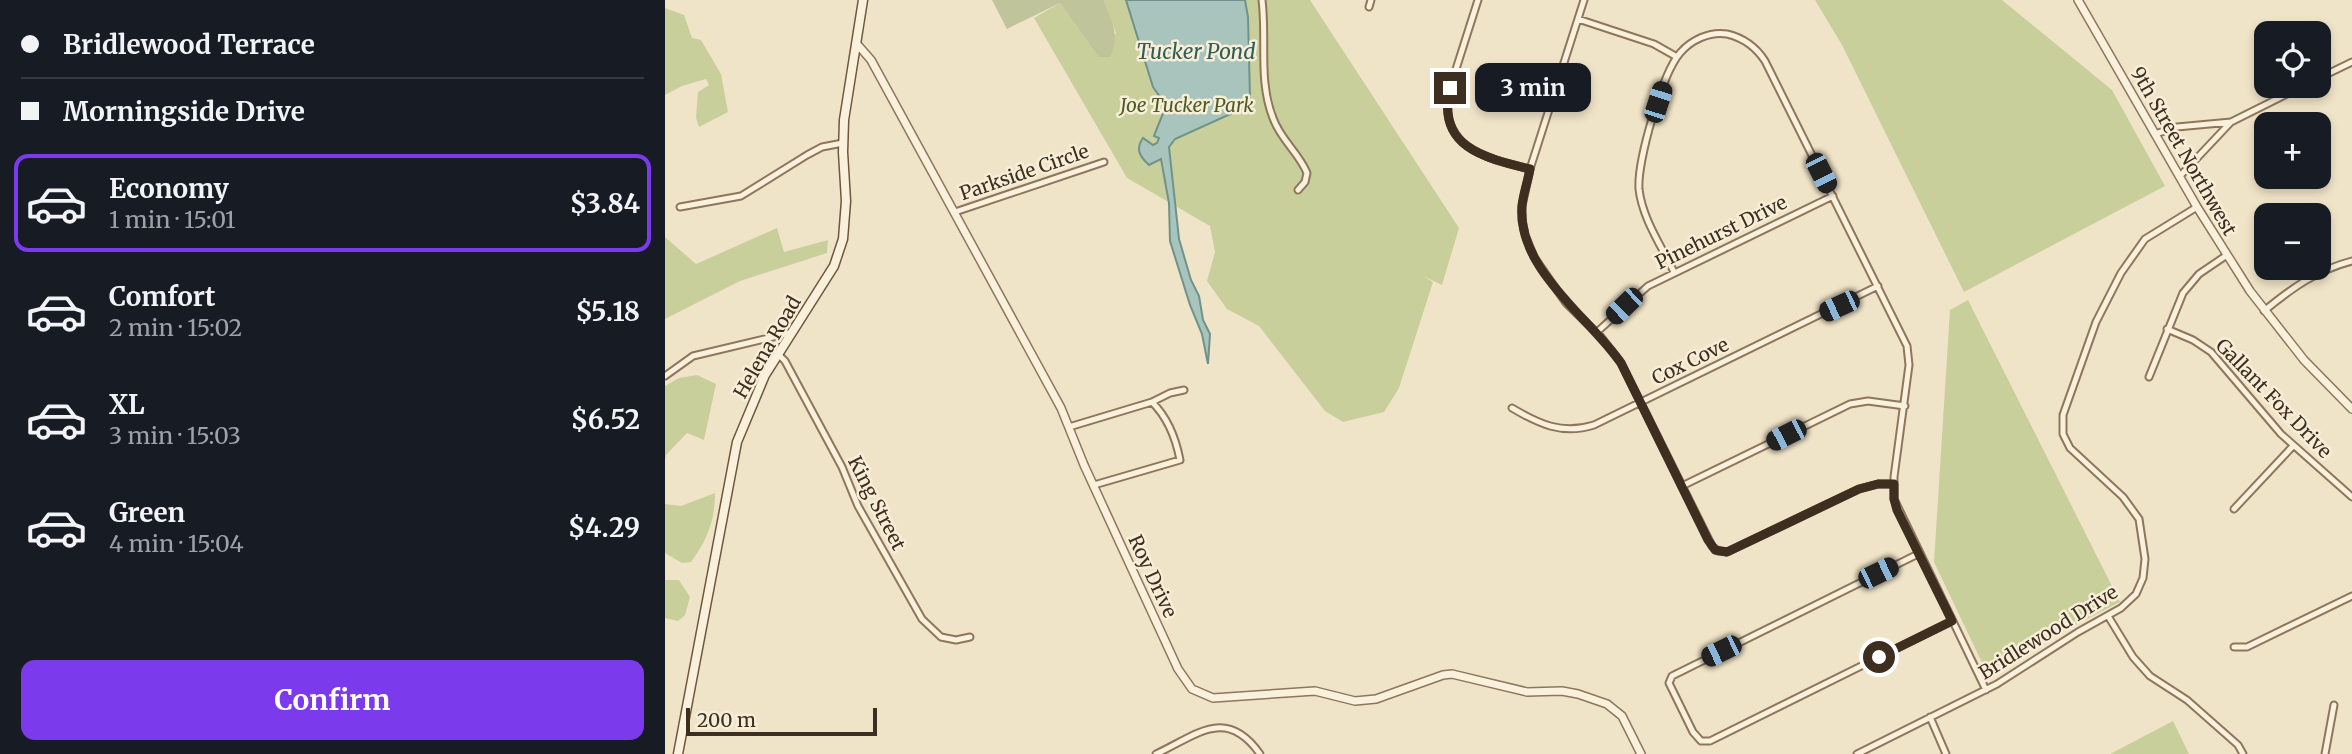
<!DOCTYPE html>
<html lang="en">
<head>
<meta charset="utf-8">
<style>
  body { margin:0; font-family:Merriweather,serif; background:#20242c; color:#f1f3f6; height:100vh; display:flex; flex-direction:column; font-size:26px; white-space:nowrap }
  * { box-sizing:border-box; margin:0 }
  p { font-size:23px; color:#9ea1a6 }
  .icon { flex:none; width:38px; height:38px; fill:none; stroke:currentColor; stroke-width:2; stroke-linecap:round; stroke-linejoin:round }
  .map { position:relative; flex:1; overflow:hidden }
  .side { display:flex; flex-direction:column; background:#171b24; width:665px }
  .side>* { flex:none }
  .guide { display:grid; align-content:center; height:154px; padding:0 21px; background:#171b24 }
  .fabs { position:absolute; left:1589px; top:21px; display:grid; gap:14px }
  .fabs a { display:grid; place-items:center; width:77px; height:77px; border-radius:14px; background:#171b24; box-shadow:0 4px 10px #0003; font-size:35px }
  .scale { position:absolute; left:21px; bottom:18px; width:191px; box-sizing:border-box; padding-left:7px; border:4px solid #3d2e20; border-top:0; font-size:19px; line-height:24px; white-space:nowrap; color:#3d2e20; -webkit-text-stroke:5px #f7eed8; paint-order:stroke }
  .end { position:absolute; width:32px; height:32px; margin:-16px; border:9px solid #3d2e20; background:#fff; box-shadow:0 0 0 4px #fff }
  .from { border-radius:50% }
  .bubble { position:absolute; height:49px; border-radius:14px; background:#171b24; box-shadow:0 4px 10px #0003; font-size:23px; font-weight:700; line-height:49px; text-align:center }
  .car { position:absolute; width:21px; height:42px; margin:-21px -10px; border-radius:9px; box-shadow:0 0 5px 2px #0007; background:linear-gradient(#222 24%,#8ab4d8 0 40%,#222 0 76%,#8ab4d8 0 86%,#222 0) }
  .guide b { display:flex; align-items:center; gap:24px; height:66px; font-size:26px }
  .guide b+b { border-top:2px solid #363941 }
  .guide i { width:18px; height:18px; background:#f1f3f6 }
  ul { padding:0; list-style:none }
  li { display:flex; align-items:center; gap:21px; height:98px; margin:0 14px 10px; padding:0 7px; border:4px solid transparent; border-radius:14px }
  li div { flex:1 }
  li b { display:block; font-size:26px }
  li em { font-style:normal; font-weight:700 }
  li.on { border-color:#7c3aed }
  li>.icon { width:63px; height:63px; stroke-width:1.5 }
  .action { display:flex; gap:14px; margin-top:auto; padding:14px 21px }
  .action a { flex:1; height:80px; border-radius:14px; background:#7c3aed; color:#fff; font-size:28px; font-weight:700; line-height:80px; text-align:center }
  main { display:flex; flex:1; min-height:0 }
  .map>svg:first-child { display:block }
  .green { fill:#c9cf9b }
  .cemetery { fill:#bfc49a }
  .water { fill:#a9c4bc; stroke:#6f938a; stroke-width:2 }
  .lines { fill:none; stroke-linecap:round; stroke-linejoin:round }
  .minor-casing { stroke:#8d765c; stroke-width:9 }
  .tertiary-casing { stroke:#8d765c; stroke-width:10 }
  .secondary-casing { stroke:#6f573f; stroke-width:11 }
  .minor { stroke:#faf1dc; stroke-width:5 }
  .tertiary { stroke:#faf1dc; stroke-width:7 }
  .secondary { stroke:#faf1dc; stroke-width:8 }
  .route { stroke:#3d2e20; stroke-width:9 }
  .labels { text-anchor:middle; stroke-width:5; stroke-linejoin:round; paint-order:stroke }
  .park-label { font-size:19px; font-style:italic; fill:#4d5a26; stroke:#f7eed8 }
  .street-label { font-size:19px; fill:#3d2e20; stroke:#f7eed8 }
  .water-label { font-size:21px; font-style:italic; fill:#2f5d5a; stroke:#f7eed8 }
</style>
</head>
<body>
<main>
<section class="side">
<div class="guide">
<b><i class="from"></i>Bridlewood Terrace</b>
<b><i></i>Morningside Drive</b>
</div>
<ul>
<li class="on"><svg class="icon" aria-label="car" viewBox="0 0 24 24"><path d="M5 17H2v-5l4-1 3-4h7l3 4 3 1v5h-3M9 17h6M6 11h13"/><circle cx="7" cy="17" r="2"/><circle cx="17" cy="17" r="2"/></svg><div><b>Economy</b><p>1 min · 15:01</p></div><em>$3.84</em></li>
<li><svg class="icon" aria-label="car" viewBox="0 0 24 24"><path d="M5 17H2v-5l4-1 3-4h7l3 4 3 1v5h-3M9 17h6M6 11h13"/><circle cx="7" cy="17" r="2"/><circle cx="17" cy="17" r="2"/></svg><div><b>Comfort</b><p>2 min · 15:02</p></div><em>$5.18</em></li>
<li><svg class="icon" aria-label="car" viewBox="0 0 24 24"><path d="M5 17H2v-5l4-1 3-4h7l3 4 3 1v5h-3M9 17h6M6 11h13"/><circle cx="7" cy="17" r="2"/><circle cx="17" cy="17" r="2"/></svg><div><b>XL</b><p>3 min · 15:03</p></div><em>$6.52</em></li>
<li><svg class="icon" aria-label="car" viewBox="0 0 24 24"><path d="M5 17H2v-5l4-1 3-4h7l3 4 3 1v5h-3M9 17h6M6 11h13"/><circle cx="7" cy="17" r="2"/><circle cx="17" cy="17" r="2"/></svg><div><b>Green</b><p>4 min · 15:04</p></div><em>$4.29</em></li>
</ul>
<div class="action"><a>Confirm</a></div>
</section>
<div class="map">
<svg width="1687" height="754" viewBox="0 0 1687 754">
  <rect width="100%" height="100%" fill="#f0e4c8"/>
  <!-- green -->
  <path class="green" d="M439,0H645L794,228L777,285L758,276L768,282L734,388L719,412L678,422L660,411L594,326L562,309L542,281L550,252L545,226L462,178L369,18L395,3L434,56L451,33Z
    M1150,0H1337L1447,90L1500,186L1299,292L1177,45Z
    M0,8L19,15L27,38L36,40L56,74L63,112L34,127L31,118L33,92L44,85L41,79L17,86L0,95Z
    M112,228L119,252L163,240L162,253L75,281L0,319V237L31,264Z
    M1303,300L1455,602L1321,671L1269,562L1285,310Z
    M32,375L51,384L39,440L22,433L1,455L0,461V386L14,378Z
    M50,493C50,521 42,540 26,562L17,563L0,553V504L16,506Z
    M3,580H14L25,597L20,615L13,621L0,618V580Z
    M1508,721L1524,754H1445Z"/>
  <!-- cemetery -->
  <path class="cemetery" d="M327,0H439C446,21 456,35 445,57H434L395,3L342,29Z"/>
  <!-- water -->
  <path class="water" d="M461,0H580L583,17L585,98L581,107L510,139L504,147L514,239L526,280L534,296L538,320L545,334L543,364L537,334L525,305L505,241L504,203L496,159L484,165C475,157 470,149 478,138L488,145L492,143L494,138L489,136L490,133L499,111L498,101L488,87Z"/>
  <g class="lines">
    <defs>
      <path id="minor" d="M597,0C602,40 593,80 608,118C615,139 634,153 642,173L640,182L633,190
        M813,0L785,88C771,147 820,158 865,169
        M919,0L865,169L857,206V219L860,235L869,257L901,303L936,337L956,363L1047,546L1053,551L1062,552L1194,489L1213,484H1229
        M704,7L706,0
        M913,19L989,44L1012,57
        M1654,78L1687,62
        M1490,134L1512,127L1566,122L1638,86
        M1515,176L1566,122
        M15,207L76,196L142,155L157,147L178,143
        M290,212L439,162
        M1009,272C997,247 977,218 974,189C972,162 997,74 1015,53C1026,40 1045,31 1062,34C1079,38 1091,47 1100,61L1242,346L1244,365L1229,477V499L1321,690
        M1599,311C1627,288 1652,270 1687,261
        M1502,329L1528,340L1546,352L1616,434L1687,497
        M932,332L983,286L1168,196
        M112,353L120,361L177,467L193,506L257,619L276,637L291,640L305,637
        M0,376L28,356L125,333
        M1484,377L1518,293L1534,274L1562,255
        M487,402L505,393L519,390
        M847,408C874,424 897,435 929,425L1213,286
        M404,427L487,402C502,417 511,439 515,460L429,485
        M1017,486L1185,404L1203,401L1240,406
        M1569,509L1628,446
        M1253,554L1007,676L1004,683L1028,732L1036,741H1045L1287,621
        M1443,616L1468,657L1485,676L1522,700L1573,745L1578,754
        M1569,647H1582L1687,596
        M1265,717L1281,754
        M491,754C532,735 561,706 595,754
        M1192,754L1332,684L1413,632L1456,608L1471,594L1478,578L1480,559L1474,519L1458,497L1405,448L1398,434V415L1431,322L1456,273L1480,239L1532,207
        M1660,754L1669,705"/>
      <path id="tertiary" d="M1413,0L1532,207L1585,291L1639,360L1687,409
        M192,44L206,60L396,408L419,465L513,669L527,689L548,698L650,691L690,701L711,699L778,675L787,674L862,692L897,691L913,694L942,704L957,716L976,754"/>
      <path id="secondary" d="M13,754L72,442L100,375L169,266L178,239L181,201L178,152L179,120L198,0"/>
    </defs>
    <!-- minor casing -->
    <use href="#minor" class="minor-casing"/>
    <!-- tertiary casing -->
    <use href="#tertiary" class="tertiary-casing"/>
    <!-- secondary casing -->
    <use href="#secondary" class="secondary-casing"/>
    <!-- minor -->
    <use href="#minor" class="minor"/>
    <!-- tertiary -->
    <use href="#tertiary" class="tertiary"/>
    <!-- secondary -->
    <use href="#secondary" class="secondary"/>
  </g>
  <g class="lines">
    <!-- route -->
    <path class="route" d="M785,88C771,147 819,158 865,169C863,181 858,194 857,206C852,269 924,317 956,363L1043,540L1050,550L1062,552L1194,489L1213,484H1229V499L1232,510L1287,621L1214,657"/>
  </g>
  <g class="labels">
    <!-- park labels -->
    <g class="park-label">
      <text x="522" y="112">Joe Tucker Park</text>
    </g>
    <!-- street labels -->
    <g class="street-label">
      <text transform="translate(1519 151) rotate(60)" y="7">9th Street Northwest</text>
      <text transform="translate(359 172) rotate(-19)" y="7">Parkside Circle</text>
      <text transform="translate(1056 232) rotate(-26)" y="7">Pinehurst Drive</text>
      <text transform="translate(102 347) rotate(-60)" y="7">Helena Road</text>
      <text transform="translate(1025 361) rotate(-26)" y="7">Cox Cove</text>
      <text transform="translate(1609 398) rotate(46)" y="7">Gallant Fox Drive</text>
      <text transform="translate(212 503) rotate(63)" y="7">King Street</text>
      <text transform="translate(488 576) rotate(65)" y="7">Roy Drive</text>
      <text transform="translate(1383 632) rotate(-32)" y="7">Bridlewood Drive</text>
    </g>
    <!-- water labels -->
    <g class="water-label">
      <text x="531" y="59">Tucker Pond</text>
    </g>
  </g>
</svg>
<div class="fabs">
<a><svg class="icon" aria-label="locate" viewBox="0 0 24 24"><circle cx="12" cy="12" r="6"/><path d="M12 2v4M12 18v4M2 12h4M18 12h4"/></svg></a>
<a>+</a>
<a>−</a>
</div>
<div class="scale">200 m</div>
<i class="end from" style="left:1214px;top:657px"></i>
<i class="end" style="left:785px;top:88px"></i>
<div class="bubble" style="left:810px;top:63px;width:116px">3 min</div>
<i class="car" style="left:993px;top:102px;rotate:18deg"></i>
<i class="car" style="left:1156px;top:173px;rotate:153deg"></i>
<i class="car" style="left:959px;top:306px;rotate:226deg"></i>
<i class="car" style="left:1174px;top:306px;rotate:245deg"></i>
<i class="car" style="left:1121px;top:435px;rotate:243deg"></i>
<i class="car" style="left:1213px;top:573px;rotate:64deg"></i>
<i class="car" style="left:1056px;top:651px;rotate:244deg"></i>
</div>
</main>
</body>
</html>
